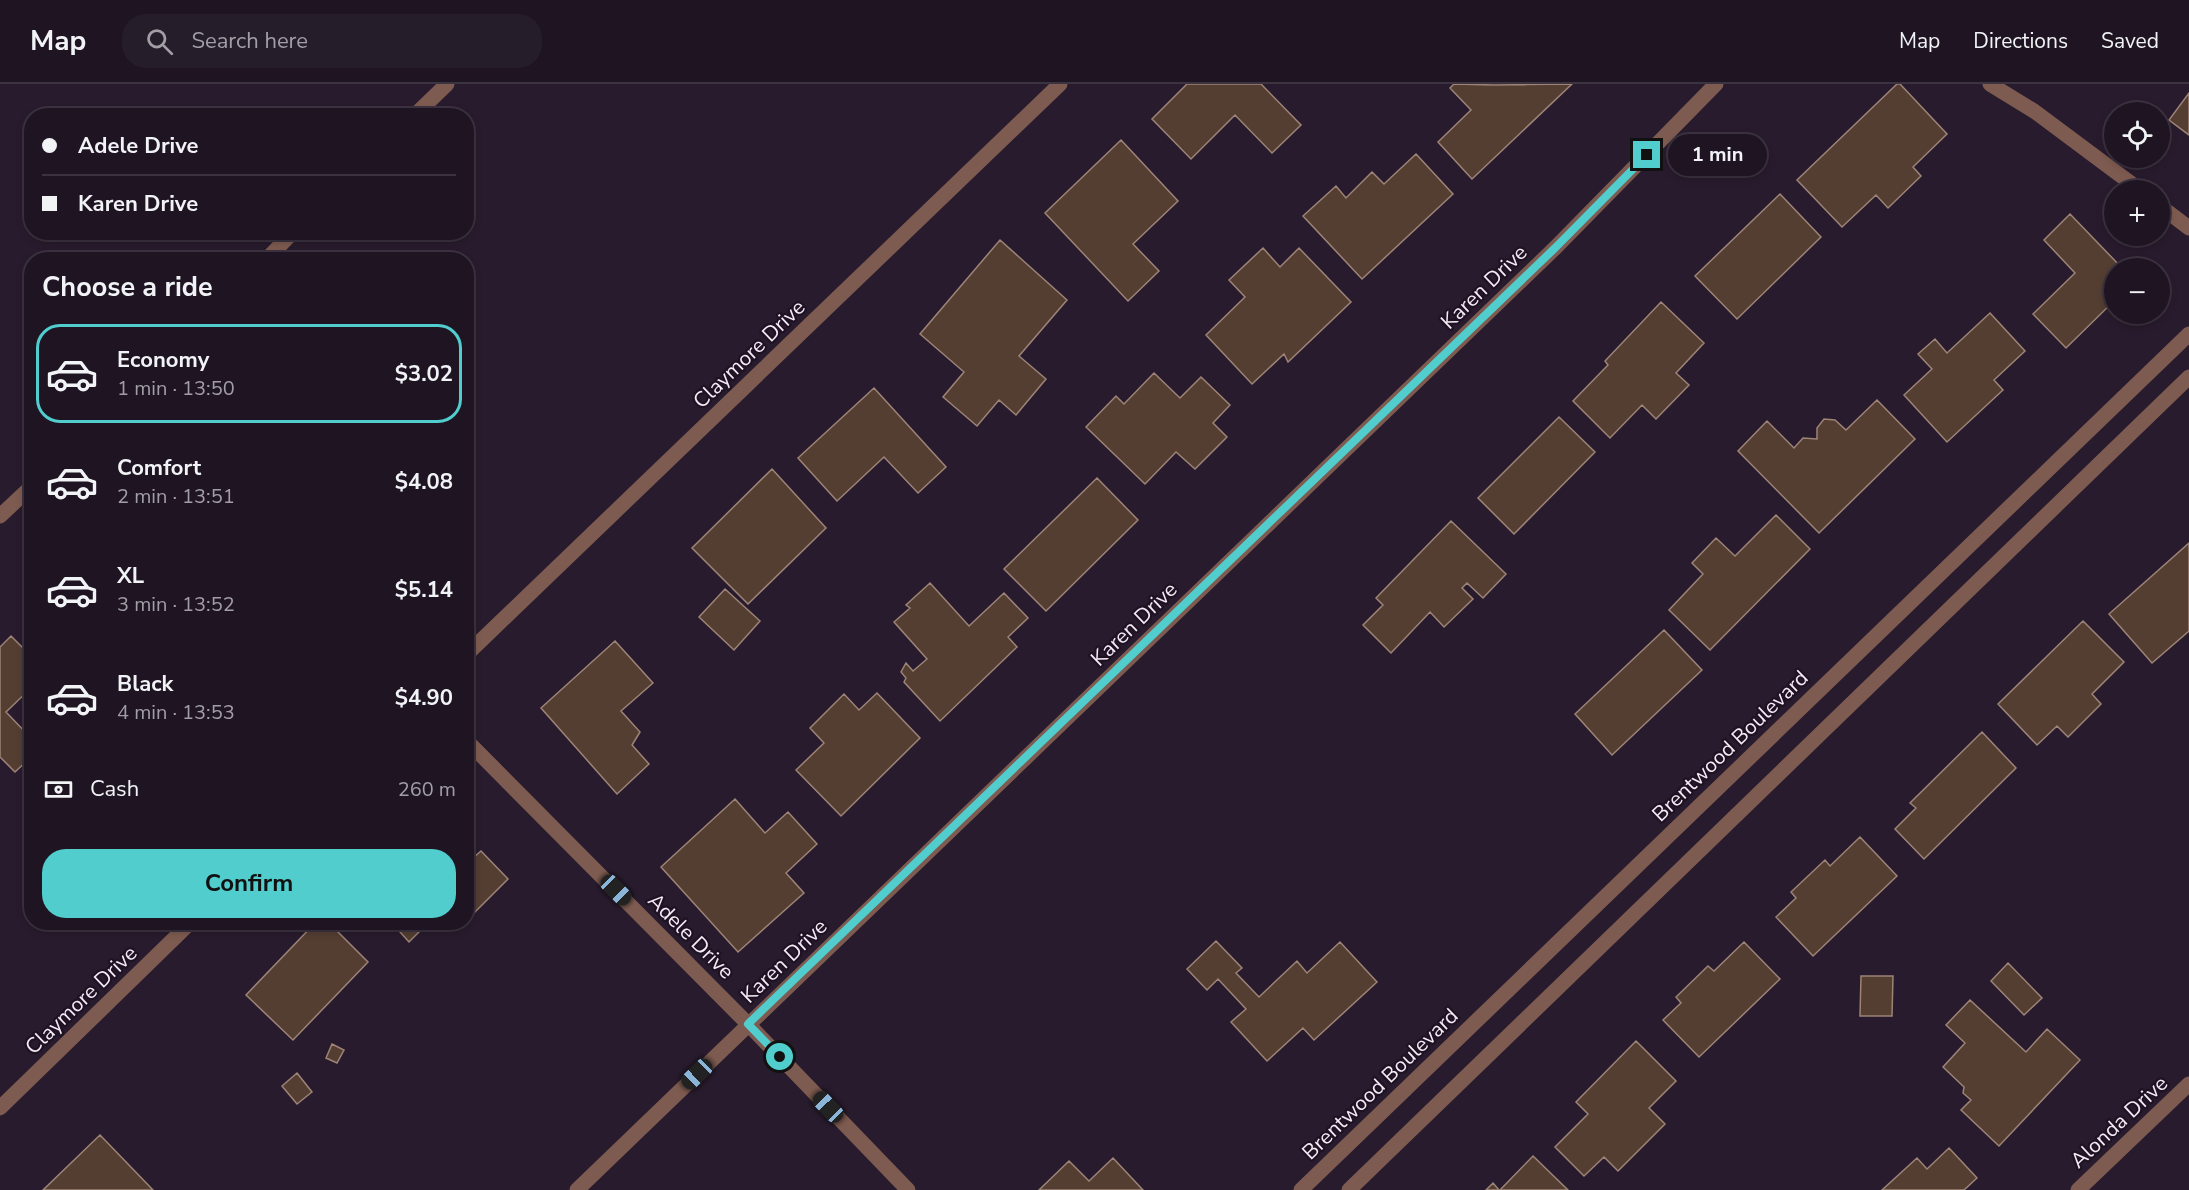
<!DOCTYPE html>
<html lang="en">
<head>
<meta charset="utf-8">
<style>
  body { margin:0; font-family:"Nunito Sans",sans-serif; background:#261d2a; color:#f1f3f6; height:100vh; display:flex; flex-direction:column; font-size:22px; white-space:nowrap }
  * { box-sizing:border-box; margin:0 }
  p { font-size:20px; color:#a19ea5 }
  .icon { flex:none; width:33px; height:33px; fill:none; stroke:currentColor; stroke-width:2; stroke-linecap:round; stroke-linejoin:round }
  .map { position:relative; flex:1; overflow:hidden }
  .sheet { position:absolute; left:24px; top:168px; width:450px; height:678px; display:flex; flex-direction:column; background:#1e1422; border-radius:24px; box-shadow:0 3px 9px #0003,0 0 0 2px #3c3340 }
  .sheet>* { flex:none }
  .top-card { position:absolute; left:24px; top:24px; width:450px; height:132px; border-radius:24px; box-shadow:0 3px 9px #0003,0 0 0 2px #3c3340; display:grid; align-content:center; height:132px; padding:0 18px; background:#1e1422 }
  .controls { position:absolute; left:2104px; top:18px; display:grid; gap:12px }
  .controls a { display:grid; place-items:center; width:66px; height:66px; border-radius:50%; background:#1e1422; box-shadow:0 3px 9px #0003,0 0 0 2px #3c3340; font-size:30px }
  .end { position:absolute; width:27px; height:27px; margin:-14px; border:8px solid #52cdce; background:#111; box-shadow:0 0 0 3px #111 }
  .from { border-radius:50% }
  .bubble { position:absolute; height:42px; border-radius:21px; background:#1e1422; box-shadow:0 3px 9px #0003,0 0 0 2px #3c3340; font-size:20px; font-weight:700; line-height:42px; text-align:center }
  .car { position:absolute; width:18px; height:36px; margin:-18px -9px; border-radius:8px; box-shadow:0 0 4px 2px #0007; background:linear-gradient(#222 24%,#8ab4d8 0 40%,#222 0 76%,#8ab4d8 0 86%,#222 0) }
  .top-card b { display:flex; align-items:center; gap:21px; height:57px; font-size:22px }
  .top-card b+b { border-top:2px solid #3c3340 }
  .top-card i { width:15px; height:15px; background:#f1f3f6 }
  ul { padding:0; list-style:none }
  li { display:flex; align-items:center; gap:18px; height:99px; margin:0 12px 9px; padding:0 6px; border:3px solid transparent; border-radius:24px }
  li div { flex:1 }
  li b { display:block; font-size:22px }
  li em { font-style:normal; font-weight:700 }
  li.on { border-color:#52cdce }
  li>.icon { width:54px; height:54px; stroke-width:1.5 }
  h2 { padding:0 18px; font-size:27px; line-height:72px }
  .pay { display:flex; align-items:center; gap:15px; height:66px; padding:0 18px; font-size:22px }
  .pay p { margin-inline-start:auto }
  .primary-button { display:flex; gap:12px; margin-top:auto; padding:12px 18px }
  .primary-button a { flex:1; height:69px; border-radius:24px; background:#52cdce; color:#111; font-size:24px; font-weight:700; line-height:69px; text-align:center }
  header { display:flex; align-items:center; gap:36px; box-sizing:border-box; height:84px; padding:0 30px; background:#1e1422; border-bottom:2px solid #3c3340 }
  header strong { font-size:28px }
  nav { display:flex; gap:33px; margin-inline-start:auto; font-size:21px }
  .search { width:420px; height:54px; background:#261d2a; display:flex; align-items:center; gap:15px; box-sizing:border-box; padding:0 21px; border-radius:24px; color:#a19ea5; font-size:22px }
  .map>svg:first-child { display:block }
  .building { fill:#543e32; stroke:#9d8477; stroke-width:1.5 }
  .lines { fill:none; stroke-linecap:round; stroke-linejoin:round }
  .street { stroke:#7e5b50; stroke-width:15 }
  .route { stroke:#52cdce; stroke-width:8 }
  .labels { text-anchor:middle; stroke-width:4.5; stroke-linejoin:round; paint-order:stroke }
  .street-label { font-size:21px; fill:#f4ebf7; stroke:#1e1223 }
</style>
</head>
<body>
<header>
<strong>Map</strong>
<div class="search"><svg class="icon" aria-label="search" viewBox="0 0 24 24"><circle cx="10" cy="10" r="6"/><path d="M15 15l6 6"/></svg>Search here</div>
<nav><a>Map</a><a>Directions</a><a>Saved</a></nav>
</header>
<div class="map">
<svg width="2189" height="1106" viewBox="0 0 2189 1106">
  <rect width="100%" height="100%" fill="#281b2d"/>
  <!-- building -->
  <path class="building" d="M1187,0H1261L1301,41L1272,69L1235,31L1191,75L1152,35Z
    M1454,0L1495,1L1572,0L1472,95L1438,58L1471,26L1450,4Z
    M1897,0H1900L1947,50L1913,83L1921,92L1888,124L1876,111L1842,143L1797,96Z
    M2189,9V51L2169,36Z
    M1121,56L1178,117L1133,160L1159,187L1128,217L1045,129Z
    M1416,70L1453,110L1362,195L1303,132L1336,102L1346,114L1372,88L1384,100Z
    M1780,110L1821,153L1737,235L1695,192Z
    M2070,130L2122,184H2115V216L2066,264L2033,230L2075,189L2044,156Z
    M1000,156L1067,216L1019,272L1046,295L1016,331L999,316L977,342L943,313L964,288L920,250Z
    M1263,164L1280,183L1299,164L1351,218L1288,278L1284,270L1252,300L1206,251L1245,213L1229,196Z
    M1661,218L1704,259L1676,289L1689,301L1656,335L1642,321L1610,354L1573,317L1608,281L1605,277Z
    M1990,229L2025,267L1994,296L2003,306L1947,358L1904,311L1932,285L1918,270L1935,255L1947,269Z
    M1154,289L1180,314L1201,293L1230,321L1213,339L1227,353L1195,385L1176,368L1145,400L1086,343L1116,312L1124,320Z
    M874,304L946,383L918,409L884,373L837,417L798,374Z
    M1877,316L1915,355L1819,449L1738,367L1767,337L1794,364L1803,354L1817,355V344L1824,335L1835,336L1846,346Z
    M1559,333L1595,368L1514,450L1478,414Z
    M772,385L826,444L748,520L692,464Z
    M1097,394L1138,436L1046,527L1004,485Z
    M1776,431L1810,465L1710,566L1669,526L1703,490L1692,479L1716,454L1735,472Z
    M1451,437L1506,490L1483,514L1467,499L1462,504L1473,515L1444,543L1430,528L1391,569L1363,541L1383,521L1376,514Z
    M2189,459V547L2152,579L2109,530Z
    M930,499L969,542L1004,509L1028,534L1008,553L1017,563L940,637L904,598L906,594L901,588L906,579L913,587L927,575L894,538L910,524L906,521Z
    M725,505L760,537L734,566L699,533Z
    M2083,537L2124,578L2092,610L2101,620L2068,653L2057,642L2037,661L1998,620Z
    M1664,546L1702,586L1612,671L1575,630Z
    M11,552L32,573V603L6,628L32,655V672L15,688L0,673V563Z
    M615,557L653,599L621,627L640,648L632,661L649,680L617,710L541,624Z
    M877,609L920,654L841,732L796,686L824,659L810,644L844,610L859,626Z
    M1982,648L2016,684L1924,775L1895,745L1916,724L1910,719Z
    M735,715L765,749L788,728L817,760L786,789L804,809L738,868L661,783Z
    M1860,753L1897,792L1813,872L1776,833L1796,814L1791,808L1825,776L1830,782Z
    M466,767L473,774L481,767L508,795L470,833L466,829Z
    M316,838H328L368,878L293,956L246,911Z
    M391,838H429L409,858Z
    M1216,857L1242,884L1236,889L1259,913L1297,877L1307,889L1340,858L1377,898L1314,956L1303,944L1267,977L1231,938L1246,925L1218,895L1207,906L1187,885Z
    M1744,858L1780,895L1699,973L1663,936L1681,919L1676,913L1708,882L1714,887Z
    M2008,879L2042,914L2024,931L1991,897Z
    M1861,892H1893L1892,932H1860Z
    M1970,916L2026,968L2047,945L2080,976L1999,1062L1961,1026L1971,1016L1963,1009L1964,1003L1943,983L1965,959L1946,941Z
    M1636,957L1676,997L1649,1024L1665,1040L1618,1087L1604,1073L1584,1092L1555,1063L1588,1030L1576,1018Z
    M332,960L344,966L337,979L326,974Z
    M297,989L312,1008L297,1020L282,1002Z
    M100,1051L153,1106H43Z
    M1949,1064L1977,1094L1964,1106H1882L1917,1074L1927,1085Z
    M1533,1072L1568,1106H1500Z
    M1113,1074L1143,1106H1039L1069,1077L1089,1097Z
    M1493,1099L1499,1106H1486Z"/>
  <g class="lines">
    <!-- street -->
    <path class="street" d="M1990,0L2034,27L2140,106
      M414,32L447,0
      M2160,122L2189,144
      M266,176L293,148
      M0,432L32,402
      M466,571L1060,0
      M466,656L748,940L908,1106
      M0,1024L191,838
      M577,1106L1555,164L1716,0
      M1301,1106L2189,250
      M1349,1106L2189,293
      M2078,1106L2189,1000"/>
  </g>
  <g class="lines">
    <!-- route -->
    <path class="route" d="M780,973L748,940L1555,164L1647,71"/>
  </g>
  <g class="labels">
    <!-- street labels -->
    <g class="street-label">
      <text transform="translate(1484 203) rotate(-44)" y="7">Karen Drive</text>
      <text transform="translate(749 270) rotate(-44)" y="7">Claymore Drive</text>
      <text transform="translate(1134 540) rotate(-44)" y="7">Karen Drive</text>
      <text transform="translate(1730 662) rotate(-44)" y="7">Brentwood Boulevard</text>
      <text transform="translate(691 852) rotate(45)" y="7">Adele Drive</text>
      <text transform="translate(784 877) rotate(-44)" y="7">Karen Drive</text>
      <text transform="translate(81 916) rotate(-44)" y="7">Claymore Drive</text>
      <text transform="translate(1380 1000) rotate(-44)" y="7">Brentwood Boulevard</text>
      <text transform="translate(2119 1038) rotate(-43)" y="7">Alonda Drive</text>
    </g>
  </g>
</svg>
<div class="controls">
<a><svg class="icon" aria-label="locate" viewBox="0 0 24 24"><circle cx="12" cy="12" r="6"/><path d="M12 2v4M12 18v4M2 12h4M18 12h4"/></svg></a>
<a>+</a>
<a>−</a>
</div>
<i class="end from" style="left:780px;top:973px"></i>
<i class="end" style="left:1647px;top:71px"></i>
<div class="bubble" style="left:1668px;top:50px;width:99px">1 min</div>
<i class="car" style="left:616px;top:806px;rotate:135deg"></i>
<i class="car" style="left:697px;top:990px;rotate:226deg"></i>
<i class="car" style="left:828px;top:1023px;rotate:316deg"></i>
<div class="top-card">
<b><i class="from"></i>Adele Drive</b>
<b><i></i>Karen Drive</b>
</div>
<section class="sheet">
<h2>Choose a ride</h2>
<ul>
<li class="on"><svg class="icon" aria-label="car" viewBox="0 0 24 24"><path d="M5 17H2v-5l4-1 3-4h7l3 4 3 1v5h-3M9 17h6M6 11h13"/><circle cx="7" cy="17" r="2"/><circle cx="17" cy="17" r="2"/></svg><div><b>Economy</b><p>1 min · 13:50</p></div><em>$3.02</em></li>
<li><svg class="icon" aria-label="car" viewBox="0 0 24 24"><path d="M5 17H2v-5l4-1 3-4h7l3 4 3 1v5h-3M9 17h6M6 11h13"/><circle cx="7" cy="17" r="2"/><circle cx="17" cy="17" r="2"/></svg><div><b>Comfort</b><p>2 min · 13:51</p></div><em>$4.08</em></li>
<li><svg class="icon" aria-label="car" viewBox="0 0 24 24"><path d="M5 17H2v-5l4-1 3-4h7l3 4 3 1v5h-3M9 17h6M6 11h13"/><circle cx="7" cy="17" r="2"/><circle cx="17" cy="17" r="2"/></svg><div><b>XL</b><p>3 min · 13:52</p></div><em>$5.14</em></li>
<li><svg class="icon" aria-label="car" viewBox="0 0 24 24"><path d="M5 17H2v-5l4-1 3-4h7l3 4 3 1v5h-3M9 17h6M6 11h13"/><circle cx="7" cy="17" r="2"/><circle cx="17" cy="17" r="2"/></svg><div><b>Black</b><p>4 min · 13:53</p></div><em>$4.90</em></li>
</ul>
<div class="pay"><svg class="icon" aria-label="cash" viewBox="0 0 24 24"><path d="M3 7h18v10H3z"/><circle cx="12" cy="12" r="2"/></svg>Cash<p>260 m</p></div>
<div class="primary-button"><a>Confirm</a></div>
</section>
</div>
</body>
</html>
